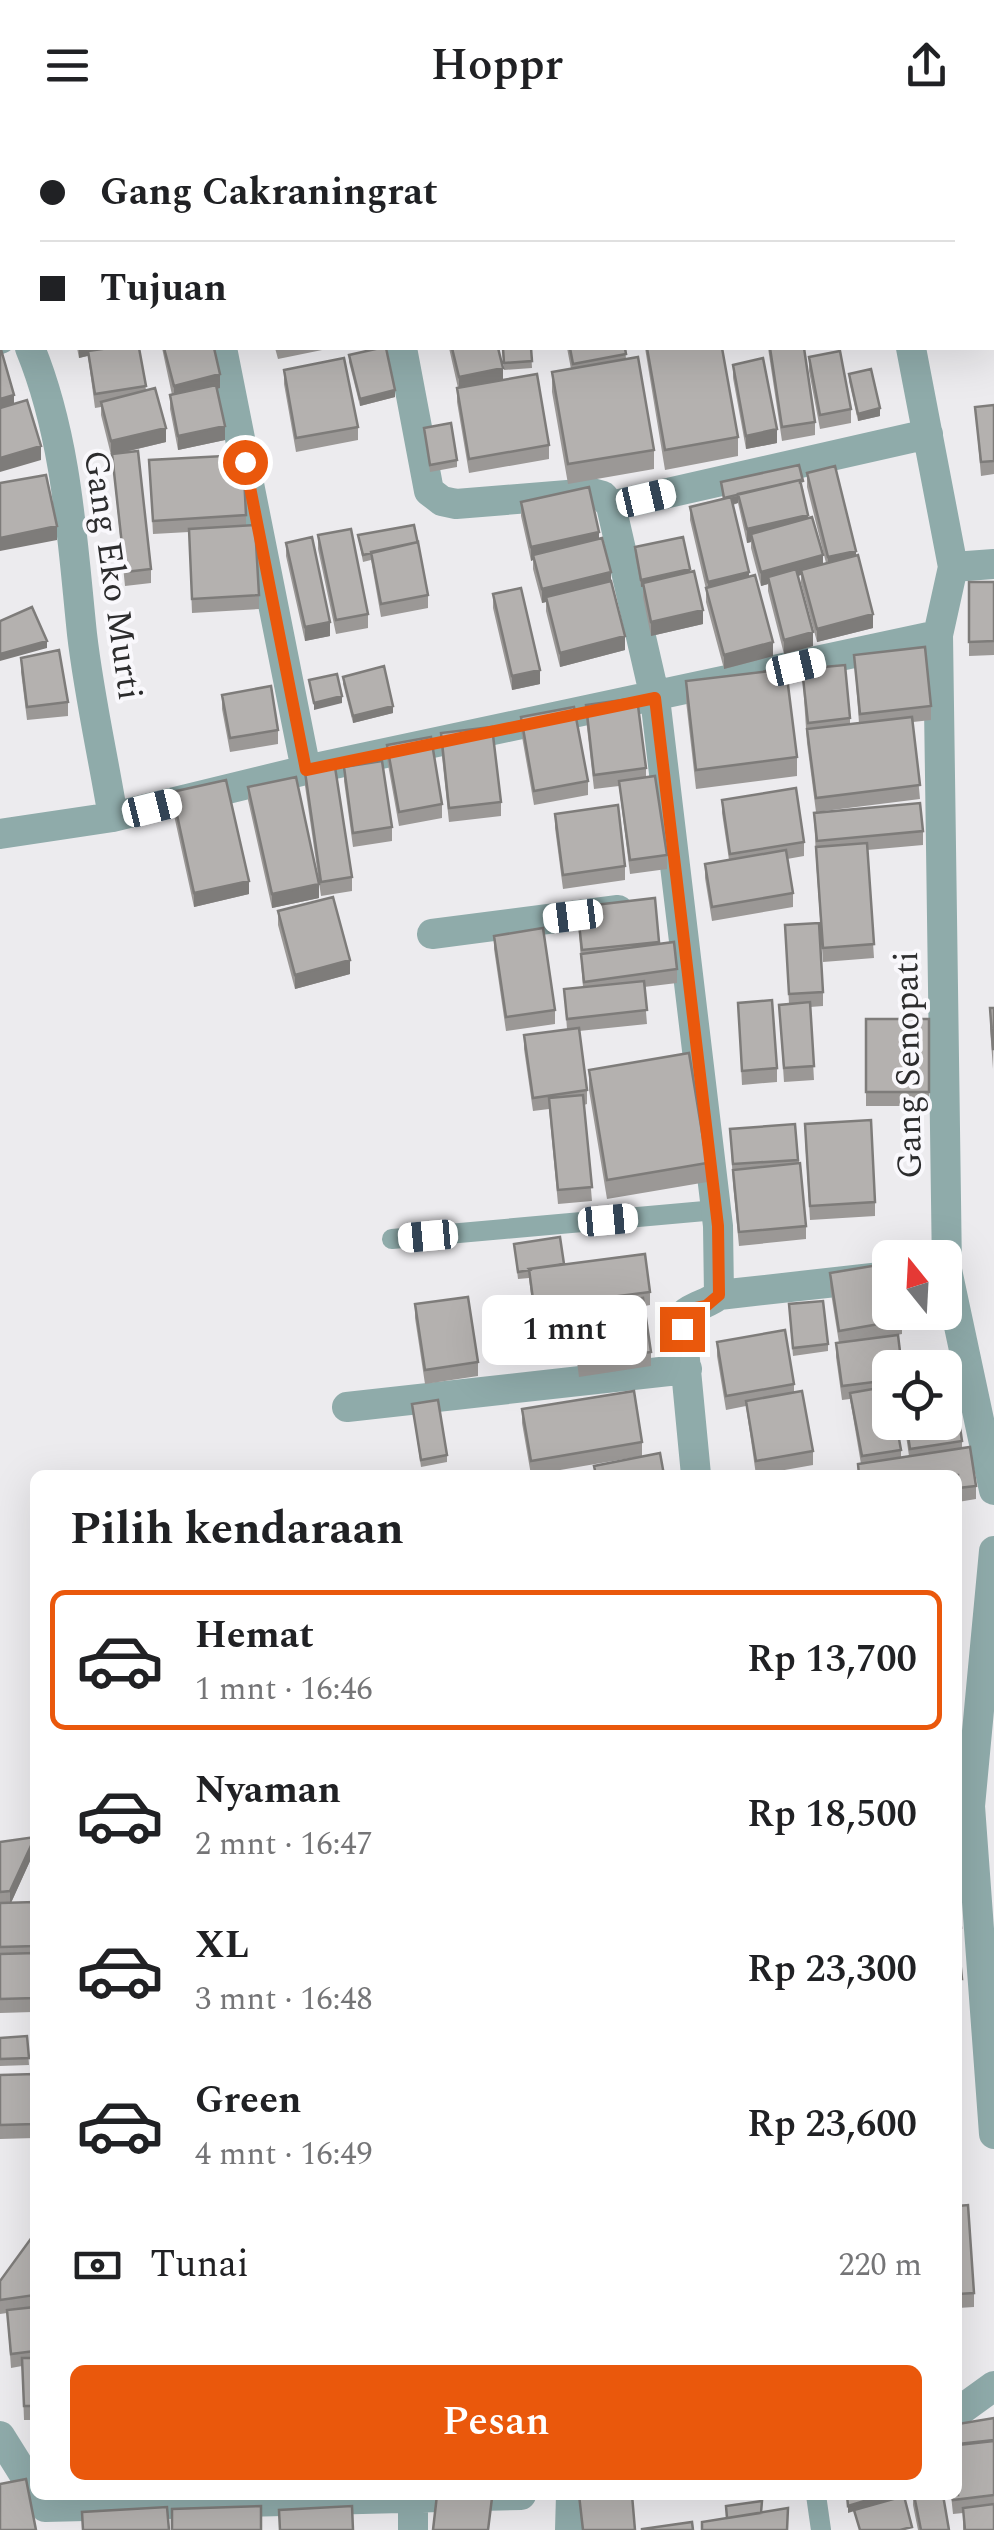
<!DOCTYPE html>
<html lang="id">
<head>
<meta charset="utf-8">
<style>
  body { margin:0; font-family:Spectral,serif; background:#f2f2f2; color:#202124; height:100vh; display:flex; flex-direction:column; font-size:38px; white-space:nowrap }
  * { box-sizing:border-box; margin:0 }
  p { font-size:32px; color:#757577 }
  .icon { flex:none; width:55px; height:55px; fill:none; stroke:currentColor; stroke-width:2; stroke-linecap:round; stroke-linejoin:round }
  .map { position:relative; flex:1; overflow:hidden }
  .side { position:absolute; left:30px; top:1340px; width:932px; height:1030px; display:flex; flex-direction:column; background:#fff; border-radius:15px; box-shadow:0 10px 40px #0002 }
  .side>* { flex:none }
  .banner { position:absolute; left:0px; top:0px; width:995px; height:220px; box-shadow:0 10px 40px #0002; display:grid; align-content:center; height:220px; padding:0 40px; background:#fff }
  .needle { width:65px; rotate:342deg }
  .buttons { position:absolute; left:872px; top:1110px; display:grid; gap:20px }
  .buttons a { display:grid; place-items:center; width:90px; height:90px; border-radius:15px; background:#fff; box-shadow:0 10px 40px #0002; font-size:50px }
  .end { position:absolute; width:45px; height:45px; margin:-22px; border:12px solid #ea580c; background:#fff; box-shadow:0 0 0 5px #fff }
  .from { border-radius:50% }
  .bubble { position:absolute; height:70px; border-radius:15px; background:#fff; box-shadow:0 10px 40px #0002; font-size:32px; font-weight:600; line-height:70px; text-align:center }
  .car { position:absolute; width:30px; height:60px; margin:-30px -15px; border-radius:12px; box-shadow:0 0 8px 2px #0007; background:linear-gradient(#fff 24%,#345 0 40%,#fff 0 76%,#345 0 86%,#fff 0) }
  .banner b { display:flex; align-items:center; gap:35px; height:95px; font-size:38px }
  .banner b+b { border-top:2px solid #e0e0e0 }
  .banner i { width:25px; height:25px; background:#202124 }
  ul { padding:0; list-style:none }
  li { display:flex; align-items:center; gap:30px; height:140px; margin:0 20px 15px; padding:0 20px; border:5px solid transparent; border-radius:15px }
  li div { flex:1 }
  li b { display:block; font-size:38px }
  li em { font-style:normal; font-weight:600 }
  li.current { border-color:#ea580c }
  li>.icon { width:90px; height:90px; stroke-width:1.5 }
  h2 { padding:0 40px; font-size:45px; line-height:120px }
  .pay { display:flex; align-items:center; gap:25px; height:110px; padding:0 40px; font-size:38px }
  .pay p { margin-inline-start:auto }
  .cta { display:flex; gap:20px; margin-top:auto; padding:20px 40px }
  .cta a { flex:1; height:115px; border-radius:15px; background:#ea580c; color:#fff; font-size:40px; font-weight:600; line-height:115px; text-align:center }
  header { display:flex; justify-content:space-between; align-items:center; height:130px; padding:0 40px; background:#fff; font-size:45px; font-weight:600 }
  .map>svg:first-child { display:block }
  .lines { fill:none; stroke-linecap:round; stroke-linejoin:round }
  .lane { stroke:#8fabaa; stroke-width:20 }
  .street { stroke:#8fabaa; stroke-width:30 }
  .wall { fill:#9b9896 }
  .shaded-wall { fill:#7e7c7a }
  .building { fill:#b4b1af; stroke:#7e7c7a; stroke-width:2.5 }
  .route { stroke:#ea580c; stroke-width:12 }
  .labels { text-anchor:middle; stroke-width:8; stroke-linejoin:round; paint-order:stroke }
  .street-label { font-size:35px; fill:#2c2c2d; stroke:#f9f8fc }
</style>
</head>
<body>
<header><svg class="icon" aria-label="menu" viewBox="0 0 24 24"><path d="M4 6h16M4 12h16M4 18h16"/></svg>Hoppr<svg class="icon" aria-label="share" viewBox="0 0 24 24"><path d="M12 15V3M7 8l5-5 5 5M5 13v7h14v-7"/></svg></header>
<div class="map">
<svg width="994" height="2400" viewBox="0 0 994 2400">
  <rect width="100%" height="100%" fill="#ecebee"/>
  <g class="lines">
    <!-- lane -->
    <path class="lane" d="M392,1109L716,1080
      M816,2365L821,2400"/>
    <!-- street -->
    <path class="street" d="M176,0L177,2
      M870,0V2
      M454,2L460,0
      M0,209L2,208
      M30,218C67,308 72,408 82,504C89,565 103,626 113,687
      M222,218L306,640
      M402,218L429,361L442,371L456,374L592,363L603,366L611,376L655,568L718,1096L719,1165C707,1175 690,1176 681,1188L696,1345
      M911,218L953,437
      M611,376L928,304
      M938,505L947,1140L994,1360
      M0,704L113,687L306,640L938,505L953,437L994,434
      M432,804L618,780
      M719,1165L890,1146
      M347,1277L687,1239
      M994,1421L970,1676L994,2004
      M958,2282L994,2256
      M0,2306L35,2362
      M37,2365L45,2377L521,2365
      M413,2400V2367
      M570,2400L571,2365"/>
  </g>
  <!-- wall -->
  <path class="wall" d="M77,218H139L146,260L166,312L117,324L151,439V453L125,456L112,325H111L101,285V277L95,278L88,226L79,228Z
    M162,218H214L220,258L216,259L225,310L178,320L170,279V265H172Z
    M275,218H327V219L278,229Z
    M449,218H498L503,250L549,315V329L469,343L457,272V258H458Z
    M502,218H531L532,238L504,240Z
    M567,218H625L626,229L654,320V339L568,354L552,262V242L571,239Z
    M645,218H722L738,307V326L665,340Z
    M768,218H804L815,292V305L782,311Z
    M349,225L395,267L360,276L349,232Z
    M809,227L851,279V293L820,299L809,241Z
    M733,235L777,313L746,319L733,248Z
    M284,240L358,297V310L296,322L284,254Z
    M849,244L880,286L858,291L849,251Z
    M994,275V344L981,346L975,277Z
    M424,298L457,330V337L430,342Z
    M149,330L246,385V396L259,465V479L192,483L189,402L153,404Z
    M807,343L856,425L873,498L817,512L801,453V445L798,446L813,516L784,524L768,461V454L761,456L751,418V412L747,413L738,373L733,375L749,446L773,526L724,539L706,472V459L690,390V377L723,369L721,352L803,359L808,388L823,434L826,433L807,357Z
    M521,372L599,409L611,451L625,520L560,537L546,481V472L542,473L533,439V430L531,431L521,386Z
    M318,405L368,484V498L336,504L318,419Z
    M358,405L428,465V478L381,487L371,430L363,432Z
    M286,413L330,506L305,511L286,426Z
    M635,417L690,442L703,494L651,506L643,467V457H641L635,425Z
    M969,452H994V525L969,526Z
    M493,464L540,554L512,560L493,478Z
    M854,525L931,576V590L913,592L920,669L816,682L807,613L802,539L850,588V594L859,593Z
    M21,528L68,572V586L27,590L21,542Z
    M343,547L393,583L353,593L343,554Z
    M686,551L797,627V646L696,659L686,571Z
    M222,565L278,600V614L230,622L222,579Z
    M586,575L646,638V647L667,725V739L630,744L619,656L594,659L586,589Z
    M521,587L588,651V665L534,675L521,601Z
    M441,603L501,672V686L449,692L441,617Z
    M387,615L442,674V688L399,696L387,629Z
    M344,637L392,697V711L353,717L344,651Z
    M305,642L352,747V761L321,766L305,656Z
    M248,657L319,768L272,778L248,670Z
    M172,662L249,764L194,777L172,676Z
    M722,670L804,712V726L787,729L793,763V777L712,791L705,748V734L729,730L722,683Z
    M814,683L923,701V715L867,720L874,828L823,832L816,730Z
    M555,684L625,736V750L563,759L555,698Z
    M655,768L659,814L677,839V853L644,857L647,894L579,901L587,960V974L584,975L592,1071L558,1074L549,979L533,981L524,919V905L567,899L564,859L583,857L577,777Z
    M278,781L350,844L295,859L278,795Z
    M785,795L823,862V876L810,877L814,950L784,952L779,875L789,874Z
    M494,806L555,880V894L506,901L494,819Z
    M738,873L777,938V952L742,955Z
    M990,878H994L993,939L990,898Z
    M866,889H929V976H866Z
    M589,940L707,1033V1052L607,1069L589,960Z
    M795,994L806,1096V1109L739,1116L733,1054L730,999Z
    M805,1008L875,1072V1086L810,1090Z
    M514,1114L564,1134L650,1162V1175L645,1176L651,1222V1236L579,1247L571,1186L534,1191L529,1148L518,1149Z
    M830,1143L902,1190V1204L892,1206L890,1238V1292L901,1320V1328L909,1326L904,1292H945L962,1311V1318L976,1356V1369L958,1372V1345H858V1334H861L850,1269L842,1270L836,1227V1213H839L830,1157Z
    M415,1174L478,1232V1246L425,1254L415,1188Z
    M789,1181L828,1214V1221L793,1226Z
    M717,1212L794,1254V1262L813,1321V1335L756,1345L746,1276L726,1280L717,1226Z
    M412,1274L447,1325V1332L421,1337Z
    M522,1279L642,1312V1326L531,1345L522,1293Z
    M0,1712L35,1720L11,1773L35,1772V1936H33V1882L0,1883Z
    M958,1770L961,1798V1812L958,1813L962,1849V1863H958Z
    M27,1906L29,1935L0,1936V1908Z
    M35,1944V2008L0,2009V1945Z
    M958,2076L974,2163V2177L958,2178Z
    M35,2103V2290H24L22,2236L11,2238L7,2183L0,2184V2151Z
    M994,2288V2400H963V2383L953,2384L951,2365H958Z
    M913,2365H943L949,2400H918L913,2375Z"/>
  <!-- shaded-wall -->
  <path class="shaded-wall" d="M744,0H782L774,2H744Z
    M2,138V152L0,153V139Z
    M79,218H118L79,228Z
    M503,238V252L459,261V247Z
    M220,244V258L174,270V256Z
    M395,260V267L360,276V269Z
    M14,265V279L0,283V269Z
    M880,278V286L858,291V284Z
    M225,296V310L178,320V306Z
    M166,298V312L111,325V311Z
    M777,299V313L746,319V306Z
    M41,316V330L0,342V328Z
    M738,366V373L724,376V369Z
    M808,385V398L751,404V412L747,413V399Z
    M57,396V410L0,421V408Z
    M599,402V416L533,425V430L531,431V417Z
    M856,421V434L828,441V427Z
    M823,425V439L801,440V445L770,454L768,447V454L761,456V442Z
    M690,439V447L641,457V450Z
    M611,442V456L546,467V472L542,473V459Z
    M749,442V456L708,466V452Z
    M703,480V494L651,506V492Z
    M873,484V498L817,512V499Z
    M330,492V506L305,511V497Z
    M813,502V516L784,524V510Z
    M625,506V520L560,537V523Z
    M47,511V518L0,531V524Z
    M773,512V526L724,539V525Z
    M540,540V554L512,560V546Z
    M342,566V573L314,580V573Z
    M393,576V583L353,593V586Z
    M249,751V764L194,777V763Z
    M319,754V768L272,778V764Z
    M350,830V844L295,859V845Z
    M35,1707V1720L10,1775V1761Z
    M884,2365H900V2367L848,2383V2376Z"/>
  <!-- building -->
  <path class="building" d="M525,0H566L567,2H525Z
    M590,0H653L654,2H590Z
    M814,0H860L861,2H814Z
    M2,51V72L0,66V52Z
    M0,117L2,124V138L0,139Z
    M0,216L14,265L0,269Z
    M109,218H139L146,256L95,264L88,221Z
    M164,218H214L220,244L174,256Z
    M380,218H386L395,260L360,269L349,225Z
    M452,218H498L503,238L459,247Z
    M503,218H531L532,231L504,233Z
    M570,218H625L626,224L573,234Z
    M647,218H722L738,307L665,320Z
    M770,218H804L815,292L782,297Z
    M840,221L851,279L820,285L809,227Z
    M638,227L654,320L568,334L552,242Z
    M344,228L358,297L296,308L284,240Z
    M763,228L777,299L746,306L733,235Z
    M871,239L880,278L858,284L849,244Z
    M537,244L549,315L469,329L457,258Z
    M216,255L225,296L178,306L170,265Z
    M155,258L166,298L111,311L101,272Z
    M27,270L41,316L0,328V278Z
    M994,275V331L981,332L975,277Z
    M451,293L457,330L430,335L424,298Z
    M138,321L151,439L125,442L112,324Z
    M243,325L246,385L153,391L149,330Z
    M799,335L803,351L800,352V350L724,368L721,352Z
    M835,336L856,421L828,427L807,343Z
    M46,345L57,396L0,408V353Z
    M800,350L808,385L747,399L738,364Z
    M589,357L599,402L531,417L521,372Z
    M731,367L749,442L708,452L690,377Z
    M812,387L823,425L761,442L751,404Z
    M255,395L259,465L192,469L189,399Z
    M414,395L418,414V412L363,425L358,405Z
    M351,399L368,484L336,490L318,405Z
    M312,407L330,492L305,497L286,413Z
    M683,407L690,439L641,450L635,417Z
    M602,408L611,442L542,459L533,425Z
    M418,412L428,465L381,474L371,422Z
    M858,425L873,484L817,499L801,440Z
    M796,439L813,502L784,510L768,447Z
    M694,441L703,480L651,492L643,453Z
    M755,445L773,512L724,525L706,458Z
    M611,451L625,506L560,523L546,467Z
    M969,452H994V511L969,512Z
    M521,458L540,540L512,546L493,464Z
    M32,477L47,511L0,524V491Z
    M925,517L931,576L860,584L854,525Z
    M59,520L68,572L27,577L21,528Z
    M845,535L850,588L808,593L802,539Z
    M384,536L393,576L353,586L343,547Z
    M786,539L797,627L696,640L686,551Z
    M337,544L342,566L314,573L309,550Z
    M271,556L278,600L230,608L222,565Z
    M637,568L646,638L594,645L586,575Z
    M574,577L588,651L534,661L521,587Z
    M912,587L920,655L816,668L807,599Z
    M492,597L501,672L449,678L441,603Z
    M431,607L442,674L399,682L387,615Z
    M382,631L392,697L353,703L344,637Z
    M335,637L352,747L321,752L305,642Z
    M655,646L667,725L630,730L619,651Z
    M296,647L319,754L272,764L248,657Z
    M226,650L249,751L194,763L172,662Z
    M796,658L804,712L730,724L722,670Z
    M920,673L923,701L817,711L814,683Z
    M618,675L625,736L563,745L555,684Z
    M867,713L874,814L823,818L816,717Z
    M786,720L793,763L712,777L705,734Z
    M333,767L350,830L295,845L278,781Z
    M655,768L659,812L582,820L577,777Z
    M819,793L823,862L789,864L785,795Z
    M543,798L555,880L506,887L494,806Z
    M674,812L677,839L584,852L581,824Z
    M644,851L647,880L567,889L564,859Z
    M772,870L777,938L742,941L738,873Z
    M810,872L814,936L784,938L779,875Z
    M990,878H994V919H993Z
    M866,889H929V962H866Z
    M579,898L587,960L533,968L524,905Z
    M689,923L707,1033L607,1050L589,940Z
    M583,965L592,1057L558,1060L549,968Z
    M871,990L875,1072L810,1076L805,994Z
    M795,994L798,1030L733,1034L730,999Z
    M800,1033L806,1096L739,1102L733,1040Z
    M560,1107L564,1134L529,1139L530,1140L518,1142L514,1114Z
    M645,1124L650,1162L534,1177L529,1139Z
    M890,1133V1182H901L902,1190L839,1201L830,1143Z
    M468,1167L478,1232L425,1240L415,1174Z
    M643,1168L651,1222L579,1233L571,1178Z
    M823,1171L828,1214L793,1218L789,1174Z
    M785,1200L794,1254L726,1266L717,1212Z
    M898,1205L902,1238H890V1250L842,1256L836,1213Z
    M954,1255L962,1311L910,1319L906,1292H945V1256Z
    M890,1256V1292H896L901,1320L862,1326L850,1263Z
    M634,1261L642,1312L531,1331L522,1279Z
    M802,1261L813,1321L756,1331L746,1271Z
    M438,1270L447,1325L421,1330L412,1274Z
    M970,1317L976,1356L958,1358V1345H859L858,1334Z
    M660,1323L664,1345H596L594,1336Z
    M35,1707L10,1761L0,1762V1712Z
    M958,1770L961,1798L958,1799Z
    M35,1772V1816L0,1817V1773Z
    M958,1810L962,1849H958Z
    M35,1823V1868L0,1869V1824Z
    M33,1881H35V1929H33Z
    M27,1906L29,1928L0,1929V1908Z
    M35,1944V1994L0,1995V1945Z
    M968,2075L974,2163L958,2164V2076Z
    M35,2103V2165L0,2170V2151Z
    M35,2177V2221L11,2224L7,2180Z
    M22,2228H35V2276H24Z
    M994,2288V2310L958,2314V2294Z
    M994,2311V2365L953,2370L952,2365H958V2315Z
    M26,2349L36,2400H0V2354Z
    M437,2365H470L492,2368L488,2400H433Z
    M579,2365H632L635,2400H583Z
    M847,2365H884L848,2376Z
    M914,2365H943L949,2400H921Z
    M904,2366L912,2397L900,2400H860L854,2380Z
    M762,2371L761,2383L727,2388L726,2376Z
    M994,2374V2400H965L963,2378Z
    M261,2376V2400H172V2379Z
    M352,2376L353,2400H280L279,2380Z
    M167,2377L169,2400H83L82,2382Z
    M788,2378L787,2400H702V2392Z
    M692,2392L693,2400H642V2399Z"/>
  <g class="lines">
    <!-- route -->
    <path class="route" d="M245,332L306,640L655,568L718,1096L719,1165L706,1176L686,1180L681,1188L682,1199"/>
  </g>
  <g class="labels">
    <!-- street labels -->
    <g class="street-label">
      <text transform="translate(114 445) rotate(82)" y="12">Gang Eko Murti</text>
      <text transform="translate(907 935) rotate(-91)" y="12">Gang Senopati</text>
    </g>
  </g>
</svg>
<div class="buttons">
<a><svg class="needle" viewBox="-14 -14 28 28"><path d="M0-13l5 13h-10z" fill="#e53935"/><path d="M0 13l5-13h-10z" fill="#757577"/></svg></a>
<a><svg class="icon" aria-label="locate" viewBox="0 0 24 24"><circle cx="12" cy="12" r="6"/><path d="M12 2v4M12 18v4M2 12h4M18 12h4"/></svg></a>
</div>
<i class="end from" style="left:245px;top:332px"></i>
<i class="end" style="left:682px;top:1199px"></i>
<div class="bubble" style="left:482px;top:1165px;width:165px">1 mnt</div>
<i class="car" style="left:646px;top:368px;rotate:77deg"></i>
<i class="car" style="left:796px;top:537px;rotate:77deg"></i>
<i class="car" style="left:152px;top:678px;rotate:76deg"></i>
<i class="car" style="left:573px;top:786px;rotate:263deg"></i>
<i class="car" style="left:608px;top:1090px;rotate:85deg"></i>
<i class="car" style="left:428px;top:1106px;rotate:265deg"></i>
<div class="banner">
<b><i class="from"></i>Gang Cakraningrat</b>
<b><i></i>Tujuan</b>
</div>
<section class="side">
<h2>Pilih kendaraan</h2>
<ul>
<li class="current"><svg class="icon" aria-label="car" viewBox="0 0 24 24"><path d="M5 17H2v-5l4-1 3-4h7l3 4 3 1v5h-3M9 17h6M6 11h13"/><circle cx="7" cy="17" r="2"/><circle cx="17" cy="17" r="2"/></svg><div><b>Hemat</b><p>1 mnt · 16:46</p></div><em>Rp 13,700</em></li>
<li><svg class="icon" aria-label="car" viewBox="0 0 24 24"><path d="M5 17H2v-5l4-1 3-4h7l3 4 3 1v5h-3M9 17h6M6 11h13"/><circle cx="7" cy="17" r="2"/><circle cx="17" cy="17" r="2"/></svg><div><b>Nyaman</b><p>2 mnt · 16:47</p></div><em>Rp 18,500</em></li>
<li><svg class="icon" aria-label="car" viewBox="0 0 24 24"><path d="M5 17H2v-5l4-1 3-4h7l3 4 3 1v5h-3M9 17h6M6 11h13"/><circle cx="7" cy="17" r="2"/><circle cx="17" cy="17" r="2"/></svg><div><b>XL</b><p>3 mnt · 16:48</p></div><em>Rp 23,300</em></li>
<li><svg class="icon" aria-label="car" viewBox="0 0 24 24"><path d="M5 17H2v-5l4-1 3-4h7l3 4 3 1v5h-3M9 17h6M6 11h13"/><circle cx="7" cy="17" r="2"/><circle cx="17" cy="17" r="2"/></svg><div><b>Green</b><p>4 mnt · 16:49</p></div><em>Rp 23,600</em></li>
</ul>
<div class="pay"><svg class="icon" aria-label="cash" viewBox="0 0 24 24"><path d="M3 7h18v10H3z"/><circle cx="12" cy="12" r="2"/></svg>Tunai<p>220 m</p></div>
<div class="cta"><a>Pesan</a></div>
</section>
</div>
</body>
</html>
